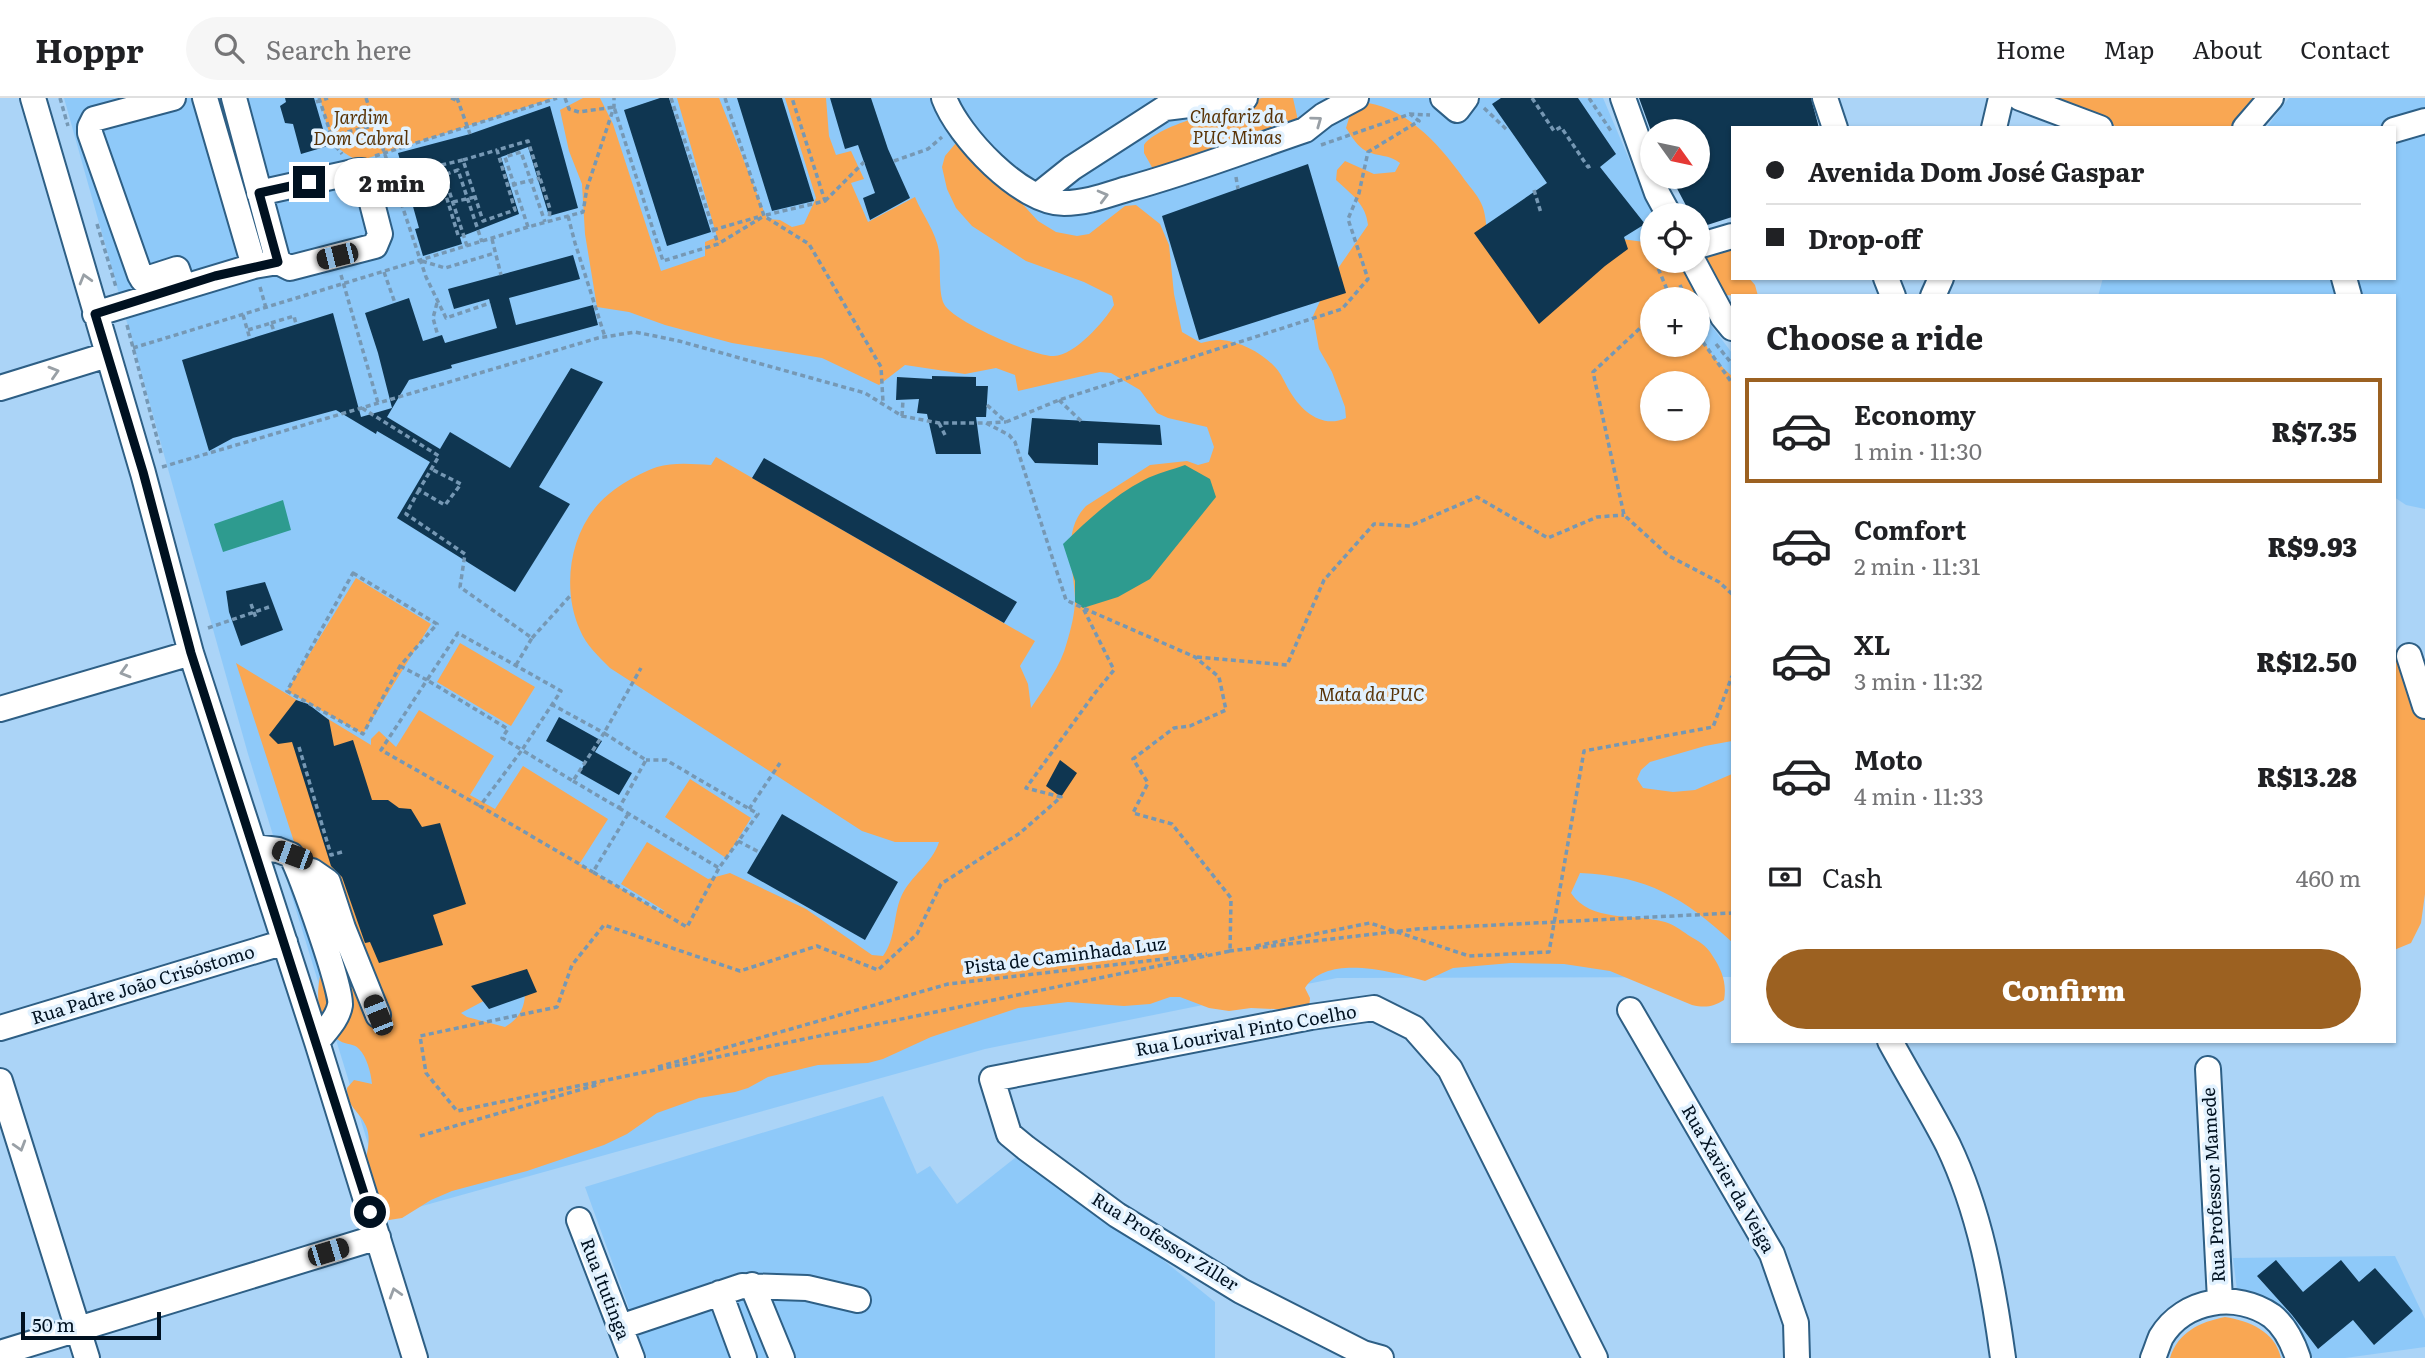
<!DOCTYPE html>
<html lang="en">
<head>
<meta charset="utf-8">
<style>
  body { margin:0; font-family:Literata,serif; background:#f6f6f6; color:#202124; height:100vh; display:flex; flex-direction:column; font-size:26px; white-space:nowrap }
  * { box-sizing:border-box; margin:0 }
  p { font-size:23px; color:#757577 }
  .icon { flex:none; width:38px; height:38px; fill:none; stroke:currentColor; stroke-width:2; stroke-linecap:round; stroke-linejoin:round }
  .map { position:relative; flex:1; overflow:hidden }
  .details { position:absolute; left:1731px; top:196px; width:665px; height:749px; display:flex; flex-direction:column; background:#fff; border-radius:0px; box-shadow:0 2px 5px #0004 }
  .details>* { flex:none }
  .top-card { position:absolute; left:1731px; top:28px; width:665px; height:154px; border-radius:0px; box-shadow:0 2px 5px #0004; display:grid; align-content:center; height:154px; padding:0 35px; background:#fff }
  .needle { width:46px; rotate:123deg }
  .controls { position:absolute; left:1640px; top:21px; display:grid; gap:14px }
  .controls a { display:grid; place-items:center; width:70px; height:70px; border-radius:50%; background:#fff; box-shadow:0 2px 5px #0004; font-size:35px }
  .scale { position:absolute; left:21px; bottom:18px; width:140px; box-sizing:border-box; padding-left:7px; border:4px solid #001120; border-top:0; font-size:19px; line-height:24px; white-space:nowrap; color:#001120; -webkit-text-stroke:5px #e2f2ff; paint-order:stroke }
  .end { position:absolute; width:32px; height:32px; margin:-16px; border:9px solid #001120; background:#fff; box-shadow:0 0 0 4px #fff }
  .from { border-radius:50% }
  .bubble { position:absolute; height:49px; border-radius:24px; background:#fff; box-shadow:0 2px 5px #0004; font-size:23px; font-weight:800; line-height:49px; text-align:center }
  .car { position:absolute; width:21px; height:42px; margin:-21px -10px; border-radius:9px; box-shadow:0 0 5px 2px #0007; background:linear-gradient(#222 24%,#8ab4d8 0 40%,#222 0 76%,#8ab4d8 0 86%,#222 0) }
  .top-card b { display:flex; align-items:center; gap:24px; height:66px; font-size:26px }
  .top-card b+b { border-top:2px solid #e0e0e0 }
  .top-card i { width:18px; height:18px; background:#202124 }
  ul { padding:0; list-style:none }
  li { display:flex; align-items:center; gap:21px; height:105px; margin:0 14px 10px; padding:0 21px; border:4px solid transparent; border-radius:0px }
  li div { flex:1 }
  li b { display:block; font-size:26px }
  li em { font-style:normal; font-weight:800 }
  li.on { border-color:#9c6121 }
  li>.icon { width:63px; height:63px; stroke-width:1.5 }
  h2 { padding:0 35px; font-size:32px; line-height:84px }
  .pay { display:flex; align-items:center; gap:18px; height:77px; padding:0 35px; font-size:26px }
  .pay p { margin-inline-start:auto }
  .action { display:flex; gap:14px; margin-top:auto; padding:14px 35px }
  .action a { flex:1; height:80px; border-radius:42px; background:#9c6121; color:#fff; font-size:28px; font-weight:800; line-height:80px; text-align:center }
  header { display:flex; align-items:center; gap:42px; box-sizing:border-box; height:98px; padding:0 35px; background:#fff; border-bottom:2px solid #e0e0e0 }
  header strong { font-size:33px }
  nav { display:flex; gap:38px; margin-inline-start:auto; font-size:24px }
  .search { width:490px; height:63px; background:#f6f6f6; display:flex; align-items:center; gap:18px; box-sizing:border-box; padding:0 24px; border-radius:38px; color:#757577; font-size:26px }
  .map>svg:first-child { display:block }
  .built { fill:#8ec9f9; fill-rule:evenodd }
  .green { fill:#f9a753; fill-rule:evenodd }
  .water { fill:#2e9b8f }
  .building { fill:#0f3651 }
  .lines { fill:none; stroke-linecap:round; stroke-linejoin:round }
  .minor-casing { stroke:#2e5f85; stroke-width:28 }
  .path { stroke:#7698b4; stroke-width:3.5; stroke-dasharray:5 3.5; stroke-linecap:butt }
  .minor { stroke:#fff; stroke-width:24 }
  .oneway { stroke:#99a0a6 }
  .route { stroke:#001120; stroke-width:9 }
  .labels { text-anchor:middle; stroke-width:7; stroke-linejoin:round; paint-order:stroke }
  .park-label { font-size:18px; font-style:italic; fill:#593306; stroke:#e2f2ff }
  .street-label { font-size:18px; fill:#001120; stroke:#e2f2ff }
</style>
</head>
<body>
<header>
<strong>Hoppr</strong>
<div class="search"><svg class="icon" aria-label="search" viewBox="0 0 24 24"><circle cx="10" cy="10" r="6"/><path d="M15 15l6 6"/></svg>Search here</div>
<nav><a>Home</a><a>Map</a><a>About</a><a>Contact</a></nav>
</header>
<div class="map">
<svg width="2425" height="1260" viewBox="0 0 2425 1260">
  <rect width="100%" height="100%" fill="#abd4f7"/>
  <!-- built -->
  <path class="built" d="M64,0H1603L1653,117L1652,247H1698V210L1732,255V879L1337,880L985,951L390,1117L248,656ZM1652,285H1698V331H1652Z
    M2289,0H2425V411L2406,407L2394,399V198H2098L2103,180H2394V30H2266Z
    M883,998L917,1076L930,1068L957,1106L1026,1051L1215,1204V1260H647L585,1089Z
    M2395,1158L2425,1221V1249L2345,1260H2313L2294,1230L2272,1207L2237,1192L2233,1160Z"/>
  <!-- green -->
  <path class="green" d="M320,0H554L359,63C327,49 329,32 320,0Z
    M583,0H600L613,26L661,173L705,158V144L717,139L677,0H719L767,121L780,122L792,129L804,126L816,100L785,0H826L829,38L836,57L851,53L864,81L851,85L868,124L915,99C922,116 936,134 939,153C941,167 938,194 944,206C952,223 1035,259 1054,258C1075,257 1104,224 1114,207L1112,198L1084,184L1026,163L972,128L956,110L947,91L942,69L945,58L961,39L1038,123L1056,134L1077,138L1089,136L1125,108L1136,107L1160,126L1169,147L1174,196L1182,234L1201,245C1207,244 1216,241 1222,242C1241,244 1262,255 1275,269C1281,275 1285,285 1289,292C1301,313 1322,331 1346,320L1345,309L1332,274L1319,251L1313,218L1330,182L1368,127C1366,106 1351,96 1336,82L1337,72L1345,63L1374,76L1395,74L1400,65C1389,56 1378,59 1366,53C1357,48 1352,39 1346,30L1352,10L1359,4C1403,6 1438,45 1462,78C1468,87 1477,96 1481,105C1486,115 1486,127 1487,137L1606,139L1652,145V163H1698L1732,127V180H1749L1755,187L1758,198L1718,197L1707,203C1697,240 1704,253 1732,278V643L1705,648L1650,664L1641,672L1637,681L1643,690L1673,694L1695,692L1732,676V844C1684,800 1648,778 1580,775L1571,795C1591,825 1633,815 1665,824C1673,826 1681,832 1688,837C1698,843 1706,847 1712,857C1722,872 1727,885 1724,902C1713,909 1705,910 1692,907L1610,873L1564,866L1511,865L1453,870L1425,883C1393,874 1327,855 1305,890L1310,900L1309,911L1298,912L1251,910L1229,913L1209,910L1180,899H1170L1150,906L1124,908L1068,904L1018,910L931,939L883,961L868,965L818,967L768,979L748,990L735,994L699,1000L657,1015L627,1036L604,1047L527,1073L452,1093L431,1102L402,1120L389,1122L379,1119C374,1107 363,1090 363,1078C364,1061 373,1044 366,1028C359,1012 347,1010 347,990L354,982L372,986C371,975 367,959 359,951C354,945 346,947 340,943C317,929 315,897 321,874L334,867L236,565L371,647V641L379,633L396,649L419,612L494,658L470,697L495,711L523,668L608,721L580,765L572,761L660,814L665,813L621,786L647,744L708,781L730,775L806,811L872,857L883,858C896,841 893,818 901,799C910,778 932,766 939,744H895L862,733L610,570C599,559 586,547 580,532C563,495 568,443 595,410C609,392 635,377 657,369C674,364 693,366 711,367L716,359L1035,543L1020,568L1028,586L1031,610C1044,590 1061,568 1067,544C1071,531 1075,515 1075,501C1074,470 1061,434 1086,408L1150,367L1187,363L1198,367L1209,364L1214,349L1207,329L1168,320L1157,315L1140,292L1111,275L1100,274L1018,293L1015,277L996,270L965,276L905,267L879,287L822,260L732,245L665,227L629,214L597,209L585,136L582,86L569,53L560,12ZM1652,201H1698V247H1652ZM1652,285H1698V331H1652ZM510,889L525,897C524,912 518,921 505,929L467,919L461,915Z
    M1262,0H1293L1299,27L1153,71L1144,55V47C1158,26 1234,9 1262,0Z
    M2049,0H2264L2238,30H2120Z
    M356,480L431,526L363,636L287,593Z
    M460,545L535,589L511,628L437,584Z
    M2394,551L2407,559L2425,587V796L2421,825L2411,845L2394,852Z
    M690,681L751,720L726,760L665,719Z
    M2225,1219C2249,1223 2275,1233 2281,1260H2170C2178,1234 2200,1224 2225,1219Z"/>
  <!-- water -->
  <path class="water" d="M1185,367L1210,381L1216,399L1150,481L1118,499L1083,510L1075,504V483L1063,446C1088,422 1113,398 1144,382C1157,375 1172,372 1185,367Z
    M283,402L291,432L223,454L214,426Z"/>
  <!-- building -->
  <path class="building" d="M285,0H314L328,48L301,56L293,26L285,25L280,8L286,4Z
    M660,0H669L711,134L667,148L624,12Z
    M737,0H782L814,103L772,113Z
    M830,0H871L888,51L910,100L870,122L863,100L875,95L858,47L845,51Z
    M1501,0H1578L1616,56L1600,69L1645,126L1624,139L1628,151L1605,168L1539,226L1474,135L1547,85L1492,6Z
    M1639,0H1811L1819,30H1732V119L1698,130V117H1691L1671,79H1698V33H1651Z
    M550,8L578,110L549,118L528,49L501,59L519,116L460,139L462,146L423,158L415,131L419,130L398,55L470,36Z
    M1308,66L1346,195L1199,242L1162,118Z
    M573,157L580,181L509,200L516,227L593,207L598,227L451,267L452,270L409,282L387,319L440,351L450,334L510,370L571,270L603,284L539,389L570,406L515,494L397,420L430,364L377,333L376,336L336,312L233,340L209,353L182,262L333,215L361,319L392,310L378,255L365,215L409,200L423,243L442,237L445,245L497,230L489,201L454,211L448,191Z
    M932,278L976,279V288H988L986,319H976L981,356H936L927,316L917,315L919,301L896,302L897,279L932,281Z
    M1032,320L1160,327L1162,347L1098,345V367L1035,365L1028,356Z
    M764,360L1017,504L1004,525L752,380Z
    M265,484L283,532L241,548L229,514L226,493Z
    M296,602L308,606L329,622L334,648L353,642L372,702H388L399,710L411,711L422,729L440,725L466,806L433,817L443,847L379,865L370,844L365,845L342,779L331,768L292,644L278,646L269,637Z
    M559,619L602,643L595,654L632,675L619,697L580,675L585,665L546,643Z
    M1060,662L1077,675L1061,699L1046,688Z
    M782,716L898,784L865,842L747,775Z
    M527,871L537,894L489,911L471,888Z
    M2276,1162L2303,1194L2341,1162L2359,1184L2375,1170L2413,1213L2374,1247L2353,1222L2318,1251L2292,1217L2257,1178Z"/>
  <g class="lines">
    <defs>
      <path id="minor" d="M33,0L143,375L191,555L317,944L415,1260
        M173,0L94,21L90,29V35L140,177L143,182L177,171L183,188
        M205,0L254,168
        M234,0L278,164
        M944,0C958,38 1021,105 1064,105C1086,105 1107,97 1127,91C1187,75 1246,52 1305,32L1324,17L1356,0
        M1443,0L1457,12L1466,0
        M1623,0L1657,95L1669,117
        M1825,0L1835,30
        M2020,0L2100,30
        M1994,30L2001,0
        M2245,30L2271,0
        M2394,32L2425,23
        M1037,98L1072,70L1165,10L1245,0
        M1698,148L1732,138
        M1693,163L1723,219L1732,230
        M1886,180L1893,198
        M2344,180L2349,198
        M1933,198L1941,180
        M95,216L254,168L278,164L290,170L375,148L380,136L365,78L362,73H358L259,95
        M0,290L107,257
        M2409,558L2425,608
        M0,611L191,555
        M254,749L278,752L291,757C301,776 343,893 340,907C338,921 325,933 317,944
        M299,772L312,773L328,784L343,830L378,917
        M1630,912L1772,1156L1796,1225L1797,1260
        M0,930L285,844
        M1890,943C1909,978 1930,1012 1948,1047C1980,1114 1993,1187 2003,1260
        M2208,971L2220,1202
        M0,983L87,1260
        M579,1122L632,1260
        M752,1187L782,1260
        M720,1195L744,1260
        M620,1229L742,1188L807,1190L858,1202
        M0,1255L378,1139
        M1381,1260L1363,1255L1241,1193L1117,1117L1026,1050L1009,1036L992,981L1311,919L1374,910L1414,930L1450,971L1595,1260
        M2153,1260C2156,1253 2158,1246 2161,1239C2184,1201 2237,1193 2272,1218C2286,1229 2293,1245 2298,1260"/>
    </defs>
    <!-- minor casing -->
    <use href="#minor" class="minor-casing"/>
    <!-- path -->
    <path class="path" d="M60,0L68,28
      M319,0L334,46L342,56
      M366,0L426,179L446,220L490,205
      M451,0L458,3
      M457,0L470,36
      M565,0L569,11L579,14L614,9L663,163L718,146L764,118
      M671,0L718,146
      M725,0L764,118L809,146L881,269L883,304
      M1532,0L1554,33L1561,29L1588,69L1592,67
      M1589,0L1611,33
      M316,4L328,0
      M1484,10L1506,31
      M331,38L376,27
      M1321,47L1410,16L1430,17
      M375,58L557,0
      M463,62L497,52
      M894,63L928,51L942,39
      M1236,79L1238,91
      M512,87L540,80
      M1534,92L1541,115
      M825,103L864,64
      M453,104L475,99
      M766,117L825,103L792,0
      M568,118L575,145L605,239
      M97,126L116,189
      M528,129L505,59L521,54L545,124
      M713,132L758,119
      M1643,133L1652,155
      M458,137L437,68L463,62L483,123L515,112L497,52L528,43L550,111L549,123
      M492,141L501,177
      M467,148L444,77L458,72L482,144
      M422,163L445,170L495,155
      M1655,163L1671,201
      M384,174L395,205
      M341,177L378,305
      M1680,187L1686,201
      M260,189L266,210
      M437,205L433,220L438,238
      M243,217L250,241
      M1652,219L1593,274L1624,417L1669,458L1719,484L1732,496
      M1698,224L1704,232
      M271,225L294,218L296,226
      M127,227L161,355
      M248,232L271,225L274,233
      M1698,237L1732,285
      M1716,246L1732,266
      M133,250L528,129L583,114L587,90L614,9V0
      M1059,302L1082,324
      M987,307L1006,324L1059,302L1342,211L1368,181L1348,121L1359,95L1368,54L1419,23L1410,16
      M362,310L439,358L419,392L445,407L461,386L431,371
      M902,318L903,302
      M939,325L945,337
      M987,325L1006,324
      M162,369L598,240L635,234L679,243L865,295L902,318L939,325H986L1009,337L1015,344L1066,502L1083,510L1195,559L1219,579L1226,612L1190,628L1174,630L1133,661L1148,685L1133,715L1172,726L1231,800L1230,853L457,1013L426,975L420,938L557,909L572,867L604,827L740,873L817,848L878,872L917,836L941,786L1020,735L1061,699L1026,690L1095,595L1114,572L1083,510
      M419,392L406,416L465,456L460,489L532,540L516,567
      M353,475L437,526L400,568L363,636L287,593Z
      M251,506L256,520
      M208,530L269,509
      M532,540L570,498
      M1197,559L1287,567L1324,482L1374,426L1410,428L1477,399L1548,440L1597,419L1624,417
      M400,568L427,582L381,652L480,708
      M551,606L604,635L573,683L522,652L561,593L458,535L427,582L508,631L502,640L522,652L480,708L593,774
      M299,649L331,757L342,754
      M573,683L619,710L646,662L604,635L641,570
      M619,710L719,770L758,716L666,662H646
      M749,711L780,665
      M628,716L593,774L687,829L719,770
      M738,743L759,754
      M1256,848L1370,825L1469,858L1549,854L1584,653L1713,629L1732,578
      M1229,853L1417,831L1732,815
      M658,969L948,886L1207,856
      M420,1038L600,986"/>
    <!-- minor -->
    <use href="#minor" class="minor"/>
  </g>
  <!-- one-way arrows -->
  <defs><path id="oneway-chevron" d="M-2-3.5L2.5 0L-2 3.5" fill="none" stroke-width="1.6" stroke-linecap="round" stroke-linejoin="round" transform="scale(1.75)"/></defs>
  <g class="oneway">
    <use href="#oneway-chevron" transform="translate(1317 23) rotate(-36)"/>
    <use href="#oneway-chevron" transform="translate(1103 98) rotate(-15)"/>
    <use href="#oneway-chevron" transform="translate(85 181) rotate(-106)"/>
    <use href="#oneway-chevron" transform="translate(54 274) rotate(-17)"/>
    <use href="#oneway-chevron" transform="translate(125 574) rotate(164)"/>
    <use href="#oneway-chevron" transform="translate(20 1048) rotate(73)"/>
    <use href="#oneway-chevron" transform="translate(395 1195) rotate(-107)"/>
  </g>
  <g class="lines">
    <!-- route -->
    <path class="route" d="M309,84L259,95L278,164L215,178L95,216L143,374L191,555L370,1114"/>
  </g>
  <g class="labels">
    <!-- park labels -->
    <g class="park-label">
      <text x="1237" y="25">Chafariz da<tspan x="1237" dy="21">PUC Minas</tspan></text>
      <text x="361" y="26">Jardim<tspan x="361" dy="21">Dom Cabral</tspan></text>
      <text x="1371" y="603">Mata da PUC</text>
    </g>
    <!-- street labels -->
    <g class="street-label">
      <text transform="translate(1065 858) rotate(-7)" y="6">Pista de Caminhada Luz</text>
      <text transform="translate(143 887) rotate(-17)" y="6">Rua Padre João Crisóstomo</text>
      <text transform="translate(1246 933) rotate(-10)" y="6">Rua Lourival Pinto Coelho</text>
      <text transform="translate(1728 1081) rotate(60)" y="6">Rua Xavier da Veiga</text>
      <text transform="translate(2214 1087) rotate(-93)" y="6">Rua Professor Mamede</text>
      <text transform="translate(1165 1144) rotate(32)" y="6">Rua Professor Ziller</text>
      <text transform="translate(605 1191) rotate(69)" y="6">Rua Itutinga</text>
    </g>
  </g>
</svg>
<div class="controls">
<a><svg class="needle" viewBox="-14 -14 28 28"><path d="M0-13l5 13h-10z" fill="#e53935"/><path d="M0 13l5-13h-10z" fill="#757577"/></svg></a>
<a><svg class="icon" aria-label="locate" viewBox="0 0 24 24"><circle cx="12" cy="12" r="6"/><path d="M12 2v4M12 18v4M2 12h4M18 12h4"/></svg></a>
<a>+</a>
<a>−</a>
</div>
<div class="scale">50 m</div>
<i class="end from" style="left:370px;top:1114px"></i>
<i class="end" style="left:309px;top:84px"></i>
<div class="bubble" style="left:334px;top:60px;width:116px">2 min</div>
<i class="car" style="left:337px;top:158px;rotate:256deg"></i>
<i class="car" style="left:292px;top:757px;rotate:290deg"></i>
<i class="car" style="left:378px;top:917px;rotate:338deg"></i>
<i class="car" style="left:328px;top:1154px;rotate:73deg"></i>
<div class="top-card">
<b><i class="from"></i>Avenida Dom José Gaspar</b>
<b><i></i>Drop-off</b>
</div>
<section class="details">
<h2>Choose a ride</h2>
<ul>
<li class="on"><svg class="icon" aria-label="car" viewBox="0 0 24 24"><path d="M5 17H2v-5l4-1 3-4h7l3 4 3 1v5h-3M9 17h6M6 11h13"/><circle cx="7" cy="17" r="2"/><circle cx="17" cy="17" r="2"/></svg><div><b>Economy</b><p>1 min · 11:30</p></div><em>R$7.35</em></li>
<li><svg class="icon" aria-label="car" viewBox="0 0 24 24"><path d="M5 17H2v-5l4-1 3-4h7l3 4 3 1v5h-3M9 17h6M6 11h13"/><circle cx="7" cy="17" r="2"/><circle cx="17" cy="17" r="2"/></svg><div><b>Comfort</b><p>2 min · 11:31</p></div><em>R$9.93</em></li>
<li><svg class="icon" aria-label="car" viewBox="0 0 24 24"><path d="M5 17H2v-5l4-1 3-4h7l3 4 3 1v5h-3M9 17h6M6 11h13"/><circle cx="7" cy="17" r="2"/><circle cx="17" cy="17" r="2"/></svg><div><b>XL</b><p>3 min · 11:32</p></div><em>R$12.50</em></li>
<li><svg class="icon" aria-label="car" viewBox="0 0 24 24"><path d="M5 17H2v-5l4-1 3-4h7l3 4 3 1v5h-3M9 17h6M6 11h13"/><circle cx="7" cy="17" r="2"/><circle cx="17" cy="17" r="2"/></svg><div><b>Moto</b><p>4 min · 11:33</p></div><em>R$13.28</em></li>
</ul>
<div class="pay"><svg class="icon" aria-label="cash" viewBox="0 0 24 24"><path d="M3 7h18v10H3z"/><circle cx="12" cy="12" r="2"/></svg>Cash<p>460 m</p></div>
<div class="action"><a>Confirm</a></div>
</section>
</div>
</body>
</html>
